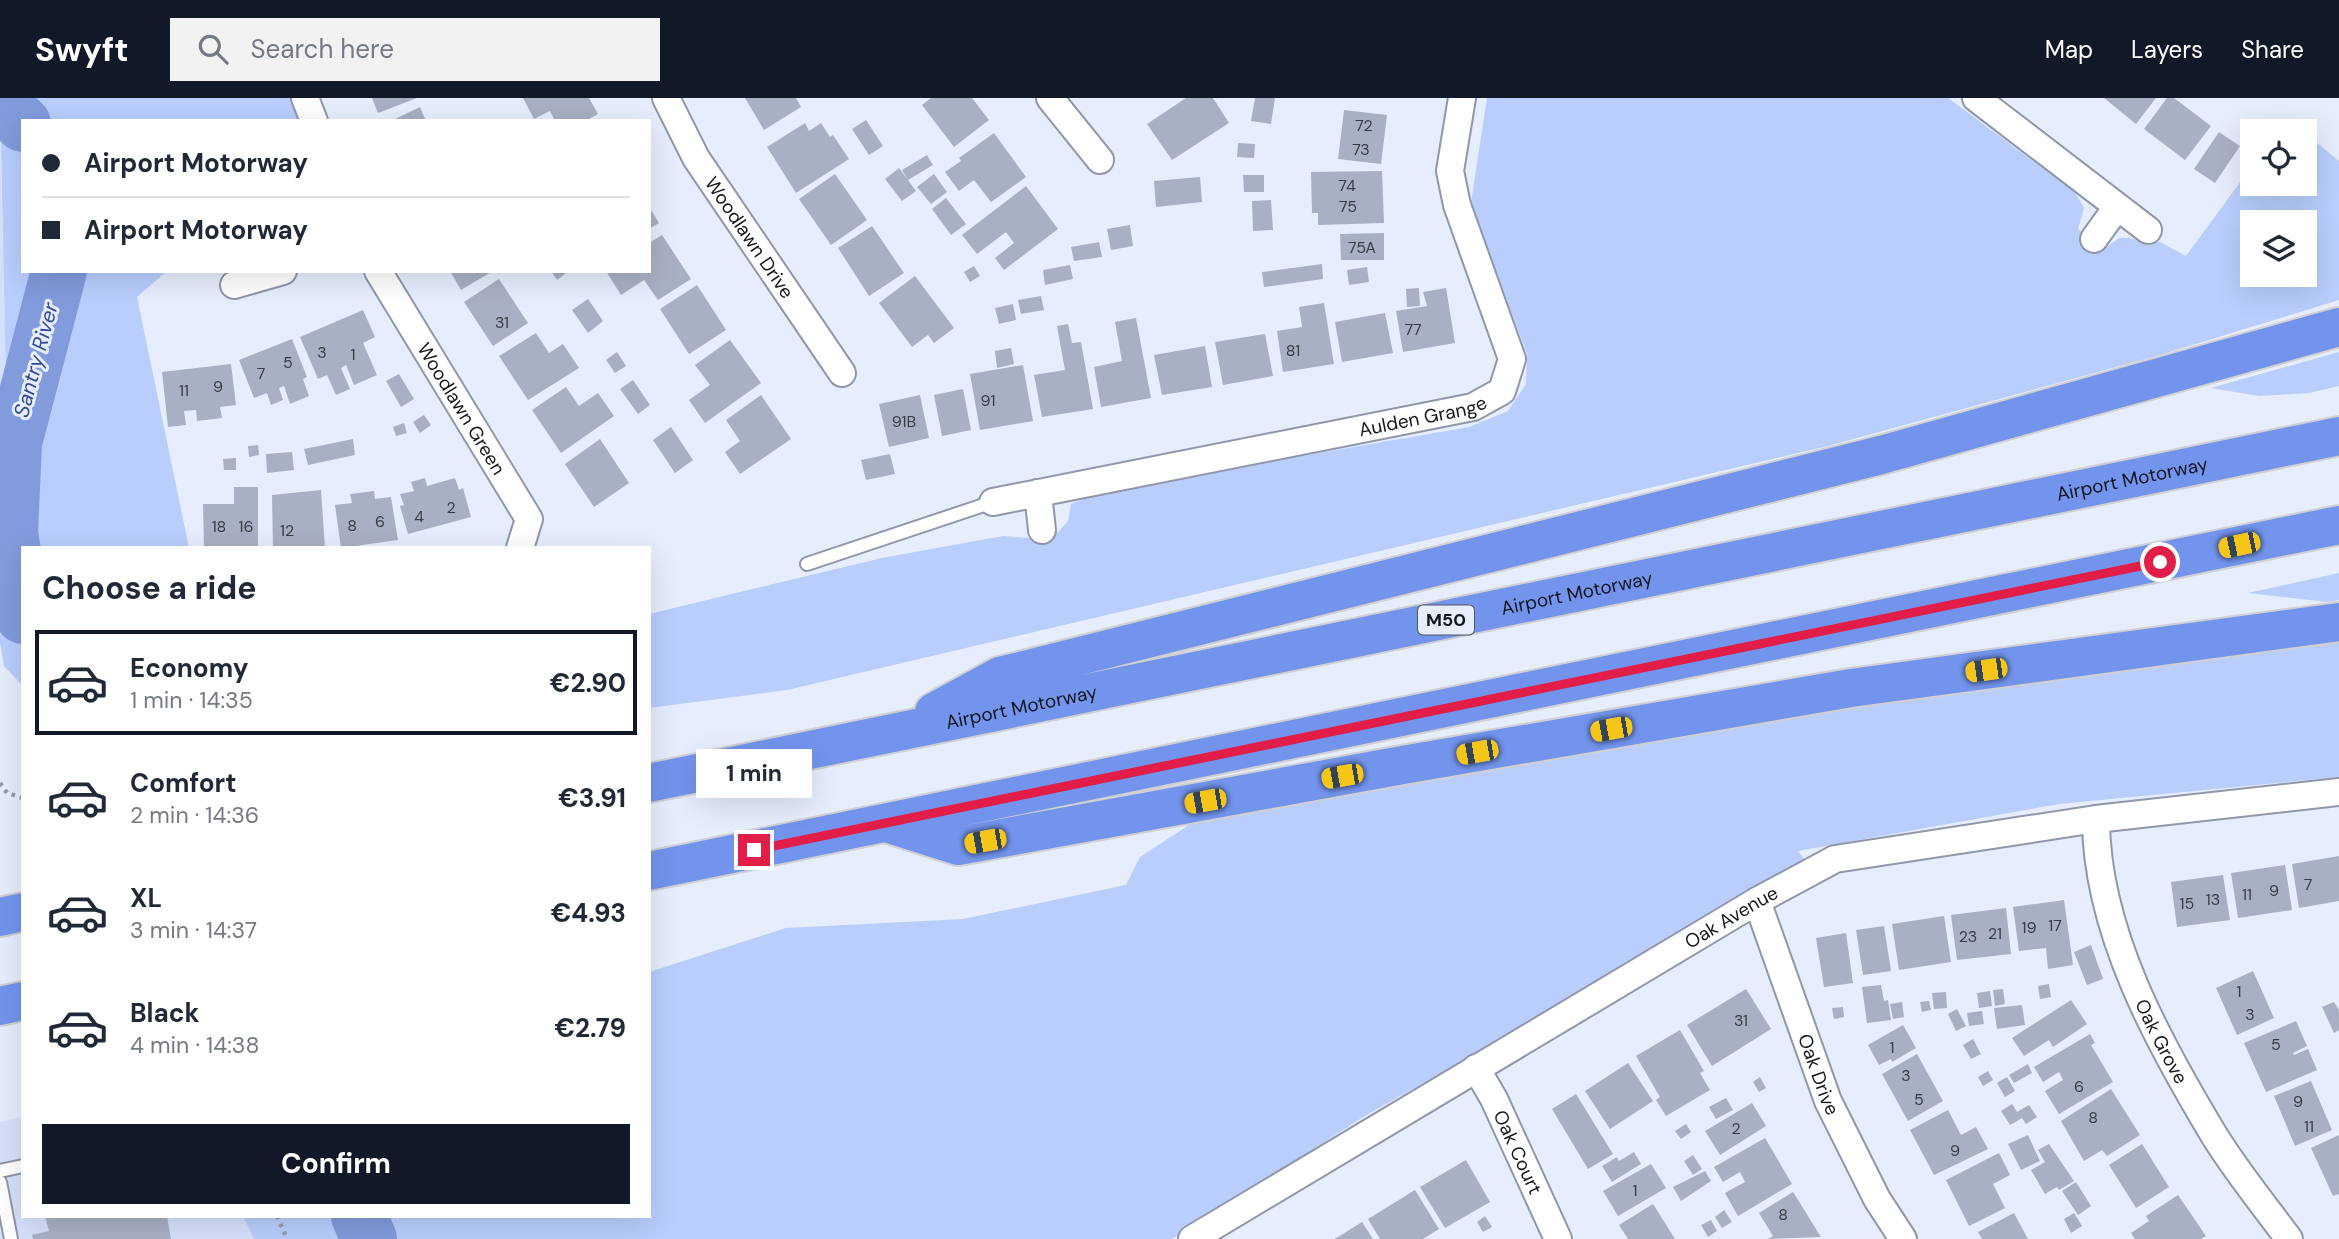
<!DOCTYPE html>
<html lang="en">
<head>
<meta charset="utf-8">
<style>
  body { margin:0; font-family:"DM Sans",sans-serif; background:#f2f2f3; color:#1f2937; height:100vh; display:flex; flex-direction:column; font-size:26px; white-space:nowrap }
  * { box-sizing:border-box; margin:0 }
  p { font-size:23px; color:#747a83 }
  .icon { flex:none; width:38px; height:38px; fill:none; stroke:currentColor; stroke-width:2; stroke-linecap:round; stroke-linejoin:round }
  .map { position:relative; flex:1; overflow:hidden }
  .side { position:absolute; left:21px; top:448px; width:630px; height:672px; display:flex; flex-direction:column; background:#fff; border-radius:0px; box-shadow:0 7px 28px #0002 }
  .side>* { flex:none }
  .hud { position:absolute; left:21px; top:21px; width:630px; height:154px; border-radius:0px; box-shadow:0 7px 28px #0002; display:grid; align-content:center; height:154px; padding:0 21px; background:#fff }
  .buttons { position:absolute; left:2240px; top:21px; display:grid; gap:14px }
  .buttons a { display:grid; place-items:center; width:77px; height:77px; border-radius:0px; background:#fff; box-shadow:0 7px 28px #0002; font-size:35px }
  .end { position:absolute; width:32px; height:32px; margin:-16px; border:9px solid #e11d48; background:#fff; box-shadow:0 0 0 4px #fff }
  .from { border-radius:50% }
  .bubble { position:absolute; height:49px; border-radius:0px; background:#fff; box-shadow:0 7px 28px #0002; font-size:23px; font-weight:700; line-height:49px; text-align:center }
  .car { position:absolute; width:21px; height:42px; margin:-21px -10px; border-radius:9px; box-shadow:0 0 5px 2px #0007; background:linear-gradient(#f5c518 24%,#345 0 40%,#f5c518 0 76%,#345 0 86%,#f5c518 0) }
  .hud b { display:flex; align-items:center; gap:24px; height:66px; font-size:26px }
  .hud b+b { border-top:2px solid #e0e1e3 }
  .hud i { width:18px; height:18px; background:#1f2937 }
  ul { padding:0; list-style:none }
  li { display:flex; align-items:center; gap:21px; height:105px; margin:0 14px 10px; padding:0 7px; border:4px solid transparent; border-radius:0px }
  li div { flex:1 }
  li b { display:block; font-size:26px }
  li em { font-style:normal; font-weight:700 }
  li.current { border-color:#111827 }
  li>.icon { width:63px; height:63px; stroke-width:1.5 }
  h2 { padding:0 21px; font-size:32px; line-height:84px }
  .action { display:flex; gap:14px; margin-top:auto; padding:14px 21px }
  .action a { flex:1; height:80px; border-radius:0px; background:#111827; color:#fff; font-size:28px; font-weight:700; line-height:80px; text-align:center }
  header { display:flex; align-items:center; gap:42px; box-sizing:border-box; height:98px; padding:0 35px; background:#111827; color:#fff }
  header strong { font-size:33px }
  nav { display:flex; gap:38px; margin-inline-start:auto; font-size:24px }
  .search { width:490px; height:63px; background:#f2f2f3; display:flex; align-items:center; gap:18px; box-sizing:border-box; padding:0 24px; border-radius:0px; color:#747a83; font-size:26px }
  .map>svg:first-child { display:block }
  .built { fill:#d5e1fb }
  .green { fill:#b9cefd; fill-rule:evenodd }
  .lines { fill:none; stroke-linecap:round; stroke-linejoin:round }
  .river { stroke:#819bdc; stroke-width:56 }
  .building { fill:#a8b0c3 }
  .lane-casing { stroke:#9097aa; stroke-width:16 }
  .street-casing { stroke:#9097aa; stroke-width:30 }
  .highway-casing { stroke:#d0d0d2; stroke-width:42 }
  .path { stroke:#959ba7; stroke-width:4.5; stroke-dasharray:3.5 5; stroke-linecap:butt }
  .lane { stroke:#fff; stroke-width:12 }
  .street { stroke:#fff; stroke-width:26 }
  .highway { stroke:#7294ed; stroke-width:38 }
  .route { stroke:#e11d48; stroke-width:9 }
  .labels { text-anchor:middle; stroke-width:6; stroke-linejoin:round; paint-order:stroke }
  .number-label { font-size:16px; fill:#383c46 }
  .shield { fill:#e6edfd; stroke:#525660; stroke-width:2 }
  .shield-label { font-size:18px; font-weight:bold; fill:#13161d }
  .street-label { font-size:19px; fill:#13161d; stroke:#e6edfd }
  .water-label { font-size:21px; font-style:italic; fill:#314b98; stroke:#e6edfd }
</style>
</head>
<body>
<header>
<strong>Swyft</strong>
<div class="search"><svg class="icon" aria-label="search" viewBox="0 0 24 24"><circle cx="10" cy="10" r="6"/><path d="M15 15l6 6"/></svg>Search here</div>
<nav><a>Map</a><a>Layers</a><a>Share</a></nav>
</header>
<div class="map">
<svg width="2339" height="1141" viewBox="0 0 2339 1141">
  <rect width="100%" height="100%" fill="#e6edfd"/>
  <!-- built -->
  <path class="built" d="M0,28L6,283L0,471Z
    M23,1019V1118H243L254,1141H0V1024Z"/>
  <!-- green -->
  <path class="green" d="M0,0H308L317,23H23V173H167L137,199L189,450H23V588L4,568L0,545V349L6,283Z
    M1487,0H1948L2075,94L2084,110L2078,131L2104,151L2119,140H2129L2148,145L2160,144L2186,158L2252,68V86H2305V35L2339,63V202L2160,257L1828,348L787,592L649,610V516L882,460L1003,438L1051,442L1068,423L1071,406L1089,399L1134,387L1469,329L1508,313L1526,286L1527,256L1471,105ZM2252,124H2305V177H2252Z
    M2339,254V288L2309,295L2259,298L2211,290Z
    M2339,475V502L2327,504L2248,495Z
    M2339,542V679L2059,706L1798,753L1807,765L1483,952L1368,1016L1172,1141H254L243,1118H649V874L786,830L963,821L1126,787L1140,759L1192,725L1773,618Z"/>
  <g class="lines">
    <!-- river -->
    <path class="river" d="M0,5L23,26
      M23,518L10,434L14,345L59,173
      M359,1118L369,1141"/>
  </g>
  <!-- building -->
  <path class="building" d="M372,0H417L378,15Z
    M523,0H589L598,16L585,23H555L550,13L534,21Z
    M745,0H796L801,9L764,32Z
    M931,0H972L989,22L954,49L922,7Z
    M1186,0H1213L1229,25L1172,62L1147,26Z
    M1255,0H1275L1271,26L1251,23Z
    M2104,0H2156L2136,26Z
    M2167,0H2174L2211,28L2185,62L2144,31Z
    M420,9L426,23H391Z
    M1344,12L1387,17L1381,66L1338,61Z
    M866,22L883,48L869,57L852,31Z
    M805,25L809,33L821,25L830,39L833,37L849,61L796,95L767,49Z
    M2219,34L2240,48L2215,85L2194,71Z
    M994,35L1026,79L991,104L974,82L959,93L945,74L961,63L959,60Z
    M1238,45L1255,46L1254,60L1237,59Z
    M927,57L933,67L908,82L916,93L902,103L885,81L899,70L908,82L902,72Z
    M1382,73L1384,125L1318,127V115H1312L1311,74Z
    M835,76L867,122L831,147L799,101Z
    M934,76L947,94L931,106L917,89Z
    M1243,77H1264V94H1244Z
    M1200,79L1202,104L1156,109L1154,83Z
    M1026,88L1058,131L1004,172L995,160L1014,145L1006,134L977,156L962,137Z
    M946,100L966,126L951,137L932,111Z
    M1271,102L1273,132L1253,133L1252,103Z
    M649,109L659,125L649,131Z
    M1130,127L1133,148L1111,152L1107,131Z
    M872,128L904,175L869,198L838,150Z
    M1384,135V162H1341L1340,136Z
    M662,137L691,181L658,202L644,182L621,197L606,173H649V145Z
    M1099,144L1102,159L1074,163L1071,149Z
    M1322,166L1323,181L1264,189L1262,174Z
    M1070,167L1073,181L1045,187L1043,172Z
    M974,168L980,178L970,184L964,174Z
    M1367,169L1369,184L1349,187L1347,172Z
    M450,173H493L461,192Z
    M551,173H569L557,182Z
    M915,178L954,230L934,245L928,237L912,249L879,205Z
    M499,181L528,225L493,248L464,204Z
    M697,187L726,232L689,256L660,211Z
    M1419,190L1420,208L1407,209L1406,191Z
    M1446,190L1455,245L1403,254L1396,213L1427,208L1423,194Z
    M1041,198L1044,212L1021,216L1018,202Z
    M588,201L603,223L588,235L572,212Z
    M1324,205L1334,266L1283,274L1277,233L1302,229L1299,209Z
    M1013,206L1016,222L999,226L995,210Z
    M363,212L375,239L363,245L377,277L354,287L346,267L341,270L350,291L336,297L327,277L318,281L300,239Z
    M1385,215L1393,255L1342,264L1335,224Z
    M1136,220L1151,300L1101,309L1094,269L1122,263L1115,224Z
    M1068,226L1072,245L1081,244L1093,311L1042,319L1034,277L1065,272L1057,228Z
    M536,235L549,255L563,246L579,270L528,302L499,258Z
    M1265,236L1273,278L1223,287L1215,244Z
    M292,241L307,279L303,281L309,298L290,306L284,288L279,290L283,302L271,307L267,295L254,300L239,262Z
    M730,242L761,285L705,325L689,302L710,287L695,267Z
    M1205,248L1212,289L1162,297L1154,257Z
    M1011,250L1014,266L997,270L995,253Z
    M617,254L626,268L615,275L606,262Z
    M231,266L236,307L220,309L222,320L197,323L196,312L184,313L186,327L168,329L162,274Z
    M1023,267L1033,323L980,332L970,276Z
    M399,276L414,301L401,309L386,283Z
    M633,282L650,307L638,316L620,291Z
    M566,289L579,308L598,295L614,318L561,355L532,312Z
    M963,291L971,332L942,338L934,297Z
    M761,297L791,341L740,376L725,354L740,343L726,322Z
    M920,297L929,340L889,349L879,306Z
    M424,317L431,327L420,335L413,324Z
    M404,325L407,335L396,338L393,329Z
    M671,329L693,362L675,375L653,342Z
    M353,341L355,357L308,367L304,351Z
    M600,341L629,385L594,409L565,366Z
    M258,347L259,357L249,359L248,348Z
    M292,354L294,372L267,375L266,356Z
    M890,356L895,376L866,382L861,362Z
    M236,360V372H224L223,361Z
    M425,380L427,388L455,380L459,392L463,390L471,419L408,436L400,408L404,407L400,396L414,393L411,384Z
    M234,389H258V450H204L203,406H234Z
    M321,392L325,450H273L272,397Z
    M374,393L375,401L391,399L398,442L341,450L335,407L352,405L350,396Z
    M2339,758V803L2299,810L2292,766Z
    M2285,767L2292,812L2238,820L2231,775Z
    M2223,777L2230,822L2177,829L2171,784Z
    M2064,802L2073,867L2048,871L2046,850L2019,853L2013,809Z
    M2006,810L2011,856L1957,862L1951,817Z
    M1944,818L1951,864L1899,872L1892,826Z
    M1884,828L1891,873L1863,877L1856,832Z
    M1846,835L1853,885L1824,889L1816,840Z
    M2091,847L2103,881L2087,887L2074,854Z
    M2253,873L2274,920L2237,937L2216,890Z
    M2049,886L2051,899L2040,901L2038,888Z
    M1881,887L1884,903L1888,902L1891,922L1867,925L1862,889Z
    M1746,891L1771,931L1712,968L1687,927Z
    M2003,891L2005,906L1995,908L1993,892Z
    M1990,893L1992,908L1979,910L1977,895Z
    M1946,894L1947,910L1934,911L1932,895Z
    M2071,902L2087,926L2053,949L2049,942L2024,958L2012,940Z
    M1929,903L1931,912L1922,914L1920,904Z
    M1902,904L1904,919L1893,921L1890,906Z
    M2334,904L2339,912V932L2334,935L2322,909Z
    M2022,907L2025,927L1997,931L1994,910Z
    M1843,909L1844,919L1834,921L1832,910Z
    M1957,911L1966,928L1956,933L1948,916Z
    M1982,913L1984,926L1969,928L1967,915Z
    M2296,923L2307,948L2293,955L2294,957L2308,951L2317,972L2266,994L2244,945Z
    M1903,927L1916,950L1892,964L1891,961L1879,967L1868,947Z
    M1680,932L1704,973L1700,975L1710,992L1666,1018L1656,1002L1660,999L1636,958Z
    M2090,936L2095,945L2091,947L2113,984L2059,1016L2045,993L2063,982L2059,974L2043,984L2034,969Z
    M1973,941L1981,956L1971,961L1963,947Z
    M1917,956L1943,1003L1908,1023L1882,976Z
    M1628,965L1653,1003L1610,1031L1585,993Z
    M2028,966L2032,975L2014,985L2009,977Z
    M1988,973L1993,982L1983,988L1978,979Z
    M1760,979L1766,990L1759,994L1753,984Z
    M2007,979L2015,993L2005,999L1997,985Z
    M2311,983L2332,1032L2295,1048L2274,998Z
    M2111,991L2140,1037L2107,1058L2102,1052L2084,1063L2061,1023Z
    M1576,996L1613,1056L1588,1071L1552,1011Z
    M1726,1000L1733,1012L1716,1021L1709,1009Z
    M1752,1005L1766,1028L1720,1057L1705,1033Z
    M2012,1006L2017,1014L2029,1007L2037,1019L2026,1026L2022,1020L2010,1027L2001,1013Z
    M1948,1012L1961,1037L1976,1029L1988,1051L1934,1077L1910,1032Z
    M1686,1026L1691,1034L1681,1041L1675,1033Z
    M2028,1037L2040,1063L2021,1072L2008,1046Z
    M2339,1037V1096L2333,1098L2311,1050Z
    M1765,1040L1792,1086L1738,1118L1725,1095L1745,1084L1740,1074L1723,1084L1714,1069Z
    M2049,1046L2074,1083L2059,1092L2057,1089L2045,1096L2031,1072L2045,1064L2038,1052Z
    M2142,1046L2169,1089L2136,1110L2109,1067Z
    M1634,1054L1641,1066L1612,1084L1602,1068L1617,1059L1619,1063Z
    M1999,1055L2010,1077L1993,1086L2005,1110L1969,1128L1946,1082Z
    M1693,1057L1702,1071L1693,1077L1684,1063Z
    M1466,1062L1490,1104L1445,1130L1420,1089Z
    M1651,1066L1666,1090L1618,1118L1603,1093Z
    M1705,1073L1711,1083L1681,1103L1673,1089Z
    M2076,1084L2091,1108L2078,1117L2062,1093Z
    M1415,1092L1439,1131L1423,1141H1380L1368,1121Z
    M1793,1094L1821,1139L1768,1141L1773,1138L1759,1115Z
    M2178,1097L2206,1138L2201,1141H2135L2131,1135L2149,1123L2146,1118Z
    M1653,1106L1675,1141H1628L1619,1127Z
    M1724,1112L1732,1124L1722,1130L1715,1119Z
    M2014,1115L2028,1141H1982L1978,1134Z
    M2074,1115L2082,1128L2071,1135L2064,1121Z
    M45,1118H167L171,1141H33L32,1137L49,1133Z
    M1485,1118L1492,1129L1483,1134L1477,1124Z
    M1711,1122L1717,1133L1708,1139L1701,1127Z
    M1362,1124L1373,1141H1334L1338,1139Z"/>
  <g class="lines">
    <defs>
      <path id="lane" d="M807,466L993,404
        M0,1073L23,1068
        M0,1084L11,1141"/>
      <g id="street">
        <path d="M305,0L314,23"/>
        <path id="s1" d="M666,0L696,60L842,275"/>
        <path d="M1050,0L1100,62"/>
        <path d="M1976,0L2148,132"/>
        <path d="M2094,141L2117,109"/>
        <path id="s2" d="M378,173L529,421L520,450"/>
        <path d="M234,187L283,173"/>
        <path d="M1038,395L1042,432"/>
        <path id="s3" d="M993,404L1473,309L1502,293L1512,261L1457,107L1450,73L1462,0"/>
        <path id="s4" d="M2096,721C2096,832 2158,944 2214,1037C2236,1073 2264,1107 2289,1141"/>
        <path id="s5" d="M1757,803L1828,1003L1877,1101L1903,1141"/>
        <path id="s6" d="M1476,970L1494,1001L1558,1141"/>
        <path id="s7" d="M1192,1141L1757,803L1835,761L2096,721L2339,694"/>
      </g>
      <g id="highway">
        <path d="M934,614L1000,578L1881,357L2339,229"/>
        <path id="s8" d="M649,685L2339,338"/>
        <path d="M889,726L958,748L1397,668L1851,590L2339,524"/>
        <path d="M649,773L2339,427"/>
        <path d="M0,819L23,814"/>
        <path d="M0,908L23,903"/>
      </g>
    </defs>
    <!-- lane casing -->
    <use href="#lane" class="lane-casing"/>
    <!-- street casing -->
    <use href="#street" class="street-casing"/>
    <!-- highway casing -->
    <use href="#highway" class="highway-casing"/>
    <!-- path -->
    <path class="path" d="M0,685L7,695L23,700
      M277,1118L287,1141"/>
    <!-- lane -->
    <use href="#lane" class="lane"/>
    <!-- street -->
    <use href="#street" class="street"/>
    <!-- highway -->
    <use href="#highway" class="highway"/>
  </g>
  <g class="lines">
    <!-- route -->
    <path class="route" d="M754,752L2160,464"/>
  </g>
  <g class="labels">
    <!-- number labels -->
    <g class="number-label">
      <text x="1364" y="33">72</text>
      <text x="1361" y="57">73</text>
      <text x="1347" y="93">74</text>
      <text x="1348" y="114">75</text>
      <text x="1362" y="155">75A</text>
      <text x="502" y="230">31</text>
      <text x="1413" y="237">77</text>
      <text x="1293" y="258">81</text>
      <text x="322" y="260">3</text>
      <text x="353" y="262">1</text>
      <text x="288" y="270">5</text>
      <text x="261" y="281">7</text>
      <text x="218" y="294">9</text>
      <text x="184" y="298">11</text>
      <text x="988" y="308">91</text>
      <text x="904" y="329">91B</text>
      <text x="451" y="415">2</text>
      <text x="419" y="424">4</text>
      <text x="380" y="429">6</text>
      <text x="352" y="433">8</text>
      <text x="219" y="434">18</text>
      <text x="246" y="434">16</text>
      <text x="287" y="438">12</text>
      <text x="2308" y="792">7</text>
      <text x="2274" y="798">9</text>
      <text x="2247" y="802">11</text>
      <text x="2213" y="807">13</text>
      <text x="2187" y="811">15</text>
      <text x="2055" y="833">17</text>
      <text x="2029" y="835">19</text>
      <text x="1995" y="841">21</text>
      <text x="1968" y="844">23</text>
      <text x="2239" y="899">1</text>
      <text x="2250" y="922">3</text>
      <text x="1741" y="928">31</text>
      <text x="2276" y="952">5</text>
      <text x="1892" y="955">1</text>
      <text x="1906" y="983">3</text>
      <text x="2079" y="994">6</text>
      <text x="1919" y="1007">5</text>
      <text x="2298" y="1009">9</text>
      <text x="2093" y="1025">8</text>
      <text x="2309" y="1034">11</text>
      <text x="1736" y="1036">2</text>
      <text x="1955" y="1058">9</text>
      <text x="1635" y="1098">1</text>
      <text x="1783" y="1122">8</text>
    </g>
    <!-- shield labels -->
    <rect class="shield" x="1418" y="507.5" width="56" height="29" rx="5"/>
    <g class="shield-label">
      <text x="1446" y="528">M50</text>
    </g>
    <!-- street labels -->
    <g class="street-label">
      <text dy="7" stroke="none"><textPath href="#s1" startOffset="163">Woodlawn Drive</textPath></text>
      <text dy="7" stroke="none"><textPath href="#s2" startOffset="161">Woodlawn Green</textPath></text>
      <text dy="7" stroke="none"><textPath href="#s3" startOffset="438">Aulden Grange</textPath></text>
      <text dy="7" stroke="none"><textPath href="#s8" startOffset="1514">Airport Motorway</textPath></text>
      <text dy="7" stroke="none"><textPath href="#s8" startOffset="947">Airport Motorway</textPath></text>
      <text dy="7" stroke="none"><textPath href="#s8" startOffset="380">Airport Motorway</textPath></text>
      <text dy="7" stroke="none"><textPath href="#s7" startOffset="628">Oak Avenue</textPath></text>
      <text dy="7" stroke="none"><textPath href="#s4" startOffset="234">Oak Grove</textPath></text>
      <text dy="7" stroke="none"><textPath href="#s5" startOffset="184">Oak Drive</textPath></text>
      <text dy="7" stroke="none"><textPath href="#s6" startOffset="94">Oak Court</textPath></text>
    </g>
    <!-- water labels -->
    <g class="water-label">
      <text transform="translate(36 262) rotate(-75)" y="7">Santry River</text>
    </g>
  </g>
</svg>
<div class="buttons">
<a><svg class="icon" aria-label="locate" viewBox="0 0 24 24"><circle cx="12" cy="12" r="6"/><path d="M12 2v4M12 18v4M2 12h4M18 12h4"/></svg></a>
<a><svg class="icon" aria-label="layers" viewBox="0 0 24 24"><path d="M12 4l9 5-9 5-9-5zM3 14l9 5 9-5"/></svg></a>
</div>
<i class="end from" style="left:2160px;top:464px"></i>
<i class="end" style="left:754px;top:752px"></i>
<div class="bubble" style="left:696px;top:651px;width:116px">1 min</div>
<i class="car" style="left:2239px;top:447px;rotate:258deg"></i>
<i class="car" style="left:1986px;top:572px;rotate:262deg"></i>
<i class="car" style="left:1611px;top:631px;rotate:260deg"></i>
<i class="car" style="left:1477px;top:654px;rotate:260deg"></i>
<i class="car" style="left:1342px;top:678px;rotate:260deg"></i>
<i class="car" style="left:1205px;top:703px;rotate:260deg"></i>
<i class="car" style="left:985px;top:743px;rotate:260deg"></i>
<div class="hud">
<b><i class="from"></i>Airport Motorway</b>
<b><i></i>Airport Motorway</b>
</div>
<section class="side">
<h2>Choose a ride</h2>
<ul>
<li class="current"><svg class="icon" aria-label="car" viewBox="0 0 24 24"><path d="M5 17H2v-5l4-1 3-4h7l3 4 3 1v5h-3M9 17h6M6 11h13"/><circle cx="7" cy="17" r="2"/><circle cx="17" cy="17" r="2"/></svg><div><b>Economy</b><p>1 min · 14:35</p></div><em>€2.90</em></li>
<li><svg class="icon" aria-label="car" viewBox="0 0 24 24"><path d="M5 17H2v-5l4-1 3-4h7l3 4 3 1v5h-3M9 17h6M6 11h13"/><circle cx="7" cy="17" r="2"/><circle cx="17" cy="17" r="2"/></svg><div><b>Comfort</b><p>2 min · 14:36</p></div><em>€3.91</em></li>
<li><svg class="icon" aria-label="car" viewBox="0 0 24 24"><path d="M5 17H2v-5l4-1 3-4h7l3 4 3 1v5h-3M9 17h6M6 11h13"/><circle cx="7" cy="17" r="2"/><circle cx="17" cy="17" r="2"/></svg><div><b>XL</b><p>3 min · 14:37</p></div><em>€4.93</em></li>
<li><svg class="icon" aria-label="car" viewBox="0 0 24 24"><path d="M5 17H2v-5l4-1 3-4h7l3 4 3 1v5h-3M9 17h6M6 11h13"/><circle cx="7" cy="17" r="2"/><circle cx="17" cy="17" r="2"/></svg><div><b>Black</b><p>4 min · 14:38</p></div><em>€2.79</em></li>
</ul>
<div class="action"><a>Confirm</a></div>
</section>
</div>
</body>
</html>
